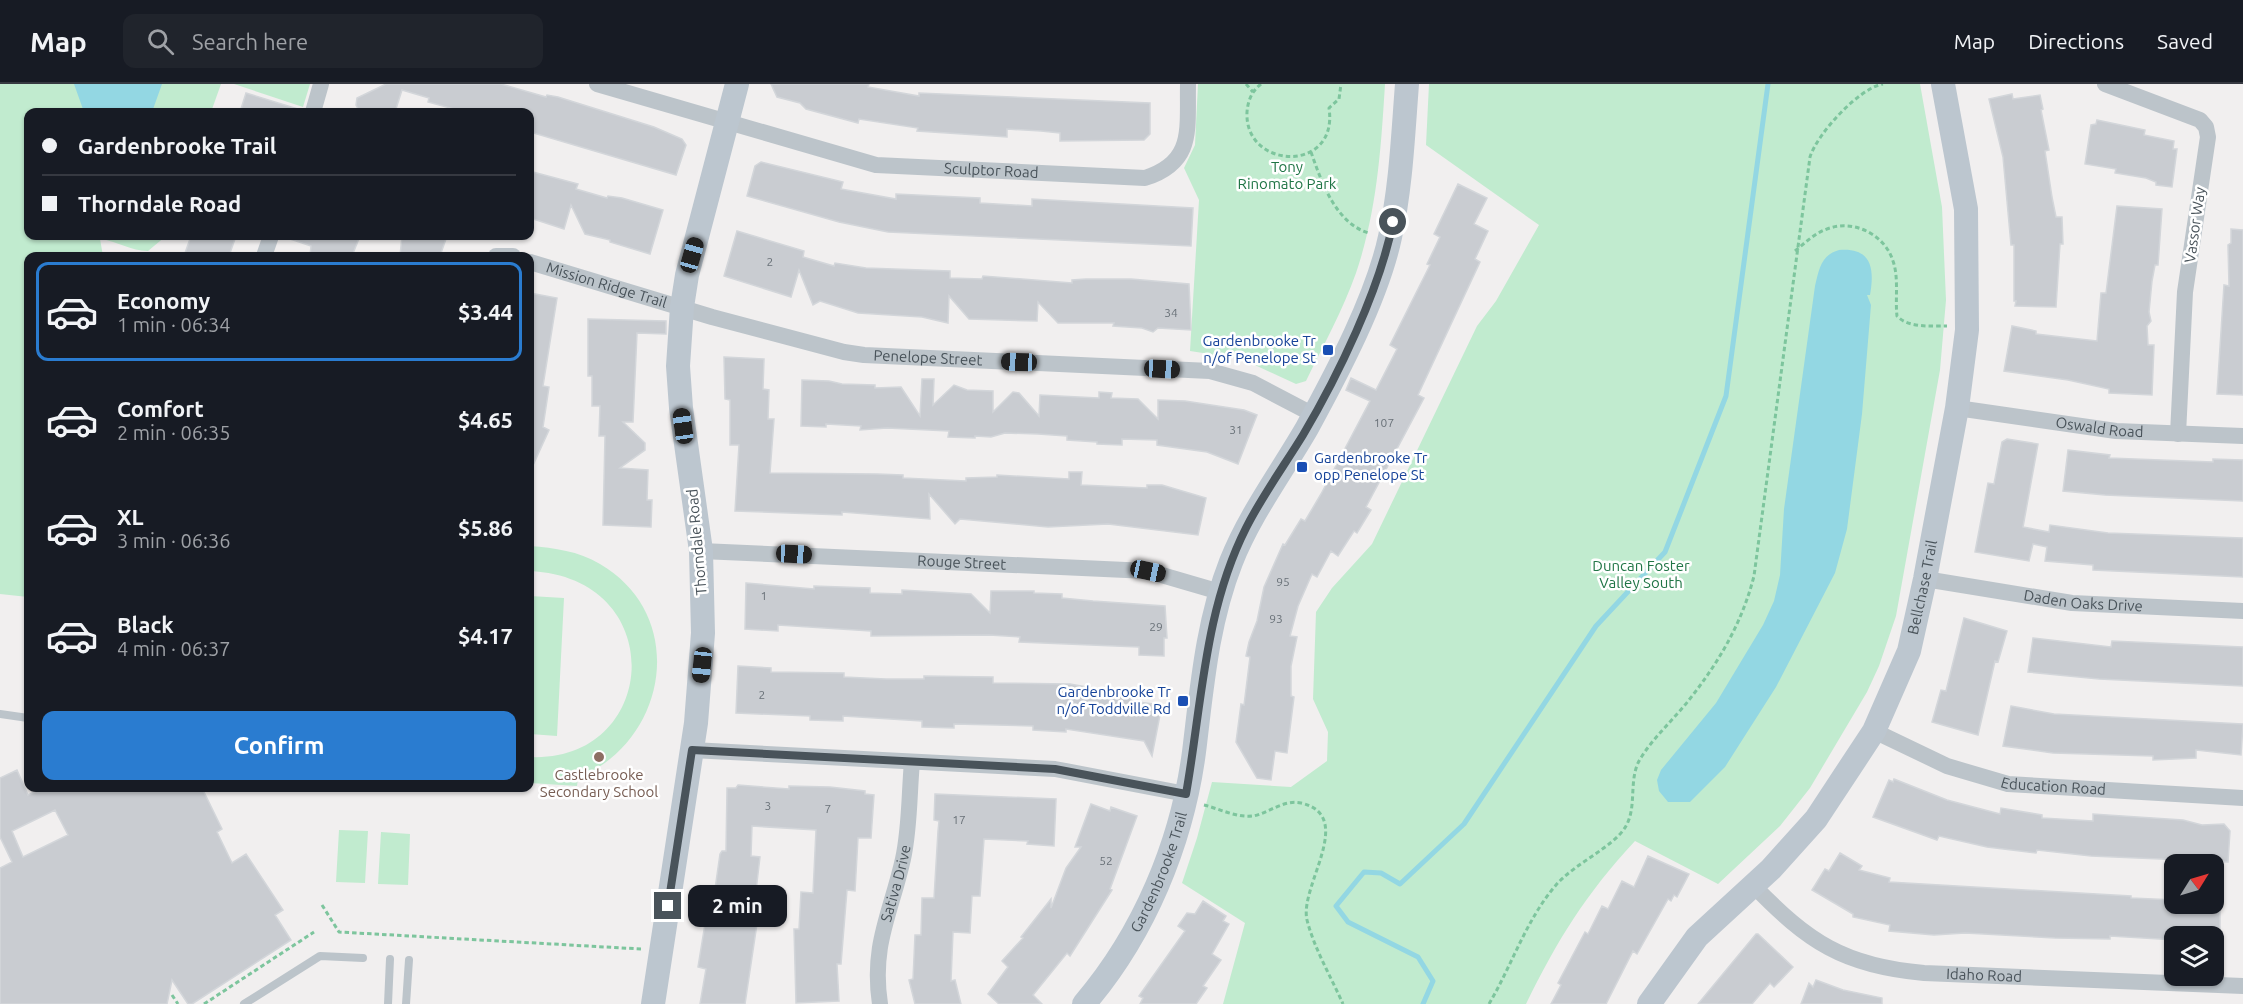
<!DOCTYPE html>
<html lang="en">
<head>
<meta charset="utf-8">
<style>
  body { margin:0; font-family:Ubuntu,sans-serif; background:#20242c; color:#f1f3f6; height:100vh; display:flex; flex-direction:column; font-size:22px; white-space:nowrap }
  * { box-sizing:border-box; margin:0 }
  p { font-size:20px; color:#9ea1a6 }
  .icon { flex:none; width:33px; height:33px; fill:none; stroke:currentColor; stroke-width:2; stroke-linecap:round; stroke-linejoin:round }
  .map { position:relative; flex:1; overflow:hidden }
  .details { position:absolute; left:24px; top:168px; width:510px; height:540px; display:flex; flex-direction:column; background:#171b24; border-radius:12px; box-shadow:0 2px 4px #0004 }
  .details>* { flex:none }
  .banner { position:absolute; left:24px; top:24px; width:510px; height:132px; border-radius:12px; box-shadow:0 2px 4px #0004; display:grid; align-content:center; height:132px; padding:0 18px; background:#171b24 }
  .needle { width:39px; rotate:53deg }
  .tools { position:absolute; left:2164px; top:770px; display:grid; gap:12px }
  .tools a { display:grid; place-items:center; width:60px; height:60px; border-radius:12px; background:#171b24; box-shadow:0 2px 4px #0004; font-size:30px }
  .end { position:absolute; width:27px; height:27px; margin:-14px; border:8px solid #49535a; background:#fff; box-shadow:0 0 0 3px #fff }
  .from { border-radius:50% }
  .bubble { position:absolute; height:42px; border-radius:12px; background:#171b24; box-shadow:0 2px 4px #0004; font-size:20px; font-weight:700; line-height:42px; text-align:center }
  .car { position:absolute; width:18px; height:36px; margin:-18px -9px; border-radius:8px; box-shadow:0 0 4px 2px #0007; background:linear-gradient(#222 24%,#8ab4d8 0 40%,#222 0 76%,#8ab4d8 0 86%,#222 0) }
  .banner b { display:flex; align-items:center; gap:21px; height:57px; font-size:22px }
  .banner b+b { border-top:2px solid #363941 }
  .banner i { width:15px; height:15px; background:#f1f3f6 }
  ul { padding:10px 0 0; list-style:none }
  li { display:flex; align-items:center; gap:18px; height:99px; margin:0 12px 9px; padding:0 6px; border:3px solid transparent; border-radius:12px }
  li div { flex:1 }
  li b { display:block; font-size:22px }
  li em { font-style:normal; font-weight:700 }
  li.on { border-color:#2a7cd0 }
  li>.icon { width:54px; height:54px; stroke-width:1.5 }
  .button { display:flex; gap:12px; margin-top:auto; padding:12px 18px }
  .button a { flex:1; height:69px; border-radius:12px; background:#2a7cd0; color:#fff; font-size:24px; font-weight:700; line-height:69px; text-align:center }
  header { display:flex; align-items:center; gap:36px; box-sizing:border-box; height:84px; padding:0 30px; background:#171b24; border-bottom:2px solid #363941 }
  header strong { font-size:28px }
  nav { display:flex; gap:33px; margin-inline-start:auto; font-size:21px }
  .search { width:420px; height:54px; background:#20242c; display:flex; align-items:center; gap:15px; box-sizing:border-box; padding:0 21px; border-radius:12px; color:#9ea1a6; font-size:22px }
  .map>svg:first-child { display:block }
  .green { fill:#c1ebcf }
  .water { fill:#93d7e3 }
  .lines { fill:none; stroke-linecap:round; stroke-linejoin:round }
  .stream { stroke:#93d7e3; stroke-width:5 }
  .building { fill:#c9ccd1; stroke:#d3d6da; stroke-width:1.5; fill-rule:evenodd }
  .path { stroke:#7dc59d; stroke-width:3; stroke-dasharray:4.5 3; stroke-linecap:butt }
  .lane { stroke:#bcc4ca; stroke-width:8 }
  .street { stroke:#bcc4ca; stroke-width:16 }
  .secondary { stroke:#bcc6cf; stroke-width:24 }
  .route { stroke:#49535a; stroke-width:8 }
  .transit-dot { fill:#1a4fb4; stroke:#fff; stroke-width:2 }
  .education-dot { fill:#8d6e63; stroke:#fff; stroke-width:2 }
  .labels { text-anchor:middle; stroke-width:5; stroke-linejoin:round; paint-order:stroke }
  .number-label { font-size:12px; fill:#697178 }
  .park-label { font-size:15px; fill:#207546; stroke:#fff }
  .street-label { font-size:15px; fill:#49535a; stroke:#fff }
  .transit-label { font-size:15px; fill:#164399; stroke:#fff; text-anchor:end }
  .education-label { font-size:15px; fill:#785e54; stroke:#fff }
</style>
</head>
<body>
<header>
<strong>Map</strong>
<div class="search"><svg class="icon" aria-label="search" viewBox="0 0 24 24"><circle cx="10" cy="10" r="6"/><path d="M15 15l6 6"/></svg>Search here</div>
<nav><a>Map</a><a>Directions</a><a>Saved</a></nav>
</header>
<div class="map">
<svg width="2243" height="920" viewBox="0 0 2243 920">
  <rect width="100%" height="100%" fill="#f1efef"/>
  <!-- green -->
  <path class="green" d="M0,0H221L211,28H28V152H166L148,167C131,167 117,157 100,155L103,172H28V513L0,510Z
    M234,0H310L303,23Z
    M1198,0H1385C1381,65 1377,127 1356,189C1343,226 1323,262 1306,297L1296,300L1242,275L1190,267L1199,116L1184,84L1195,61Z
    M1429,0H1920L1942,123L1946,216L1940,286L1896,532L1879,582L1867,608L1810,704L1780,742L1718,800L1635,757C1585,811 1558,855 1526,920H1223L1245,839L1182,799L1197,754L1212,698L1291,703L1327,677L1328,648L1313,615L1316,528L1332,504L1372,460L1477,242L1496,217L1539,141L1426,61Z
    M530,462C555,464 578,467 600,480C689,532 668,657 578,694L577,702L530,699V673C659,679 672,494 530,487Z
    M530,512L564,514L557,652L530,650Z
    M339,746L368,747L365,799L336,798Z
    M381,748L410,750L408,801L378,800Z"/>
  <!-- water -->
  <path class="water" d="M74,0H162L152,28H84Z
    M1839,166C1874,163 1874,188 1870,211H1867L1871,221L1862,330L1847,445L1835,489L1776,603L1725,683L1690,718H1668L1659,707L1657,696L1661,686L1716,619L1763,541L1774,517L1780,491L1784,425L1815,202C1819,185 1821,171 1839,166Z"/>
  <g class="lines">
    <!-- stream -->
    <path class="stream" d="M1423,920L1433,897L1418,873L1348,838L1336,822L1364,788L1381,789L1400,800L1464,740L1596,542L1665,468L1726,312L1768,0"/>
  </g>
  <!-- building -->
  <path class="building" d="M386,0H501L546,13L547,11L558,13L654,43L682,55L686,61L676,91L530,48V28H465L428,18L429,14L402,6L395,28H360L356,21L357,14Z
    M771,0H869L868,3L919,12V9L1150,19V50L1144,56L1060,57V49L1041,47L1007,45V53L993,52L917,47L918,44L859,35L858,39L806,25L800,19L777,13Z
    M246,9L298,25V28H240Z
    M2012,10L2013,15L2040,11L2043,25L2041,26L2049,66L2045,67L2052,113L2056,133H2062L2063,160H2060L2056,223L2015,222L2016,217H2014V161H2011L2003,73L1989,15Z
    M2097,36L2145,46L2144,51L2174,57L2173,65H2177L2172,103L2156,101V98L2146,94L2115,89L2116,85L2085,80L2091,41L2096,40Z
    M761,78L843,98L841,105L896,115V110L980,114V119L1032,122V115L1193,124L1191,162L888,148L839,138L747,112L755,82Z
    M533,88L578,100L576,105L607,114L608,112L622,114L663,126L650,170L610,158V156L585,150L571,121L564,145L530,134V89Z
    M1458,100L1487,114L1474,140L1488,147L1475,175L1480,178L1418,311L1424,314L1366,423L1371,426L1357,449L1354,447L1338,472L1331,467L1317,493L1312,490L1298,522L1290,552L1297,553L1291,582V612L1294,613L1287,669L1275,667L1271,696L1257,694L1236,658L1241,620L1244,621L1250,573L1246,572L1249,558L1257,537L1264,503L1283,460L1285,461L1301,435L1305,437L1321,410L1370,317L1346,306L1351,294L1376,306L1397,265L1390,261L1430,181L1427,180L1440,153L1434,150Z
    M2117,122L2162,125L2158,181H2155L2152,197L2149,228L2151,237L2147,242L2148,261H2154L2152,311L2109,309V305L2068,296L2004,287L2012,242L2036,247V250L2097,257L2101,209H2106Z
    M2231,145L2243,146V311L2217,310L2224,201L2229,202L2228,161L2231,159Z
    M737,147L804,167L803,173L834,182L835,179L866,184L950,187V194L982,195L983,192L1072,199V196L1086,195H1131L1189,200L1191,246L1158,244L1153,248L1142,244L1113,242L1114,239H1058L1038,218L1037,237L969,235L949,212L948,239L922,233L858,229L820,217L813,221L799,186L791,213L724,192Z
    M191,152H236L229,172H184Z
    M287,152H360L352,172H310L311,162L287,154Z
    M402,152H447L440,172H400Z
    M530,209L557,214L543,302L549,303L543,343L549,346L530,388Z
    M588,235L666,237V250L637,249L633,338H623L645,359V366L620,384L648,386L647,416H652L651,443L603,441L605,352H599L600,322H592V292H588Z
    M724,273L764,275L763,305L769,306L768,335H774L770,389L877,390L903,391V394L966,397V394L997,393V391L1069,395V388H1082L1081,401L1147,404V401H1162L1206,414L1198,451L1108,440L1048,443L960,435L955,440L929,410L930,435L842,428V431L735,427L739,361H730V316L725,315Z
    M922,295H934L933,321L954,301L967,306L993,307V328L1013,308L1019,309L1039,332L1040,311L1099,314V308L1112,309L1111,314L1138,315L1158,335V316L1185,317L1244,326L1257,331L1238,380L1207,368L1157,361V356L1122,355V361L1097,360V358L1067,356V352L1038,350L1005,349L991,353L975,352V354L948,353L949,347L887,344L860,346L861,342L826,340V343L801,342L802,296L829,297L842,300L875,301V304L901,303L920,332Z
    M2007,355L2038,360L2023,443L2049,448L2050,441L2108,449L2243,454V493L2093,486V481L2045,477L2047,463L2033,460L2029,477L1975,468L1988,399L1994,400L2002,358Z
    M2068,366L2110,371L2109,374L2213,378V375L2243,376V417L2105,411L2063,407Z
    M746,499L814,505V502L870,504V509L902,510V506L971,510L990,529L991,507H1034V509L1062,510V514L1093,517L1165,522L1167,554H1164V572L1139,571V563L1019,558L1020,553L989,551L871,552V547L778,541V547L745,545Z
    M1964,534L2007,547L1998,578L1995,577L1978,651L1932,638L1941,606L1946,607Z
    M2033,554L2111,563L2112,557L2243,563V602L2099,595L2028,588Z
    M738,582L771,584V588L844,589V593L886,595H924V592L993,593V599L1070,600L1131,611V617L1160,621V631L1152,672L1144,657L1066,645V648L1033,646V642L954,640V644L922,643V637L843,632V637L810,636V632L736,629Z
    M2011,622L2054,630L2243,640L2241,671L2196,666V674L2153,676V672L2053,669L2003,662Z
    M17,686L28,711L43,704H202L222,745L217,748L232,779L246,770L283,826L275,831L291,856L192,920H188L172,896L167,920H0V784L12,778L0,753V694ZM55,726L68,751L23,773L12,747Z
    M1894,695L1947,716L2000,730L2001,724L2042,731V734L2093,737V730L2183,736L2202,741L2224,740L2230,747L2228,778L2091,772L2037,766L2036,769L1987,763L1939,752L1937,756L1873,733L1889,696L1893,698Z
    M738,701L789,705V702L830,703L865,707V710L874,711L871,754H858L855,807L847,806L841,880H837L839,917L796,919L794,845H799L801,808L813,809L816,746L752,742L751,772L760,773L753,832L758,833L745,920H700L706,885L698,883L705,840H710L720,770L722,767H726L727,704H736Z
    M935,710L1056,715L1054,762L1027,760L1028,757L984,755L980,812H972L970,849L953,848L951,897L955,896L961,920H915L909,896L913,895L915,851H921L922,814H934L938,747L939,737L934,736Z
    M1091,720L1110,727L1111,723L1137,732L1110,805L1112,806L1070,872L1067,869L1033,911L1042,920H999L988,910L1008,883L1002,877L1023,854L1021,853L1051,815V824L1066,784L1081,763H1075Z
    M1840,769L1862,782L1859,786L1890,794L1889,798L2131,812V814L2175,816V819H2220V846L2219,852H2175V856L2110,852V855L2055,854L1965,849L1934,851L1889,847L1890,841L1853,833V830L1812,806L1825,785L1829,787Z
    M1648,772L1689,790L1677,813L1674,811L1671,817L1668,815L1637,870L1633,867L1606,920H1551L1561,901L1558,899L1585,848L1588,850L1602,822L1608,825L1622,797L1634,803Z
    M1203,817L1226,832L1223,837L1229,840L1212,870L1221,876L1203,902L1207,904L1196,920H1140L1143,914L1139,912L1185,847L1178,842L1187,829L1195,830Z
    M1756,850H1758L1793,883L1774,903L1770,899L1752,920H1698Z
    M1816,896L1843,906L1882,914V920H1801L1809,899L1813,903Z"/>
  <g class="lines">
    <!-- path -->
    <path class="path" d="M1246,0L1253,8
      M1261,0C1252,7 1248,16 1247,28C1244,86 1339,90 1329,24L1339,15L1341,0
      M1311,68C1321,97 1336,140 1369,149
      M1795,167C1806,158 1816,148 1830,144C1855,136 1885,151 1893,177C1899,194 1895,215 1897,232C1908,244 1931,242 1947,242
      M1204,721C1220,725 1237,734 1253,732C1269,729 1284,715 1301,719C1357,732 1299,802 1307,836C1314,864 1331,893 1343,920
      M322,821L339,848L641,865
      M172,911L178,920
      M204,920L314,848
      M1489,920C1512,881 1526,836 1556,801C1575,779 1614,763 1626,742C1638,721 1627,693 1642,672C1655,652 1674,635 1689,616C1719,578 1742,539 1754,492L1810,73C1817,50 1859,4 1883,0"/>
    <!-- lane -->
    <path class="lane" d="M0,630L28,634
      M244,920L320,872L363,874
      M388,920L390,875
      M406,920L409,876"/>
    <!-- street -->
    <g class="street">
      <path id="s1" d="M597,0L876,81L1145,94C1195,78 1187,45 1188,0"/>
      <path d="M2105,0L2200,36L2206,43L2208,53L2185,208L2178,350"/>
      <path d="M313,28L321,0"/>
      <path d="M264,172L271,152"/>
      <path d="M496,172H513"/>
      <path id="s2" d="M530,178L712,233L844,268L864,271L1210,287L1253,299L1314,331"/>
      <path id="s3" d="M1957,324L2116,347L2243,352"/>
      <path id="s4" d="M701,467L1148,487L1220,508"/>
      <path id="s5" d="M1925,495L2072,519L2243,527"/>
      <path id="s6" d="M1874,647L1947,682L2008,700L2243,714"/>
      <path d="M692,666L1055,685L1186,710"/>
      <path id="s7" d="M1753,801C1808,858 1844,882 1924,889L2243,902"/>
      <path id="s8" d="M880,920C871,861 891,829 903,775C910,743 909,710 912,678"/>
    </g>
    <!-- secondary -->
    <g class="secondary">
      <path d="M653,920L696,639L703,549L701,467L681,324L678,282L682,223L687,191L737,0"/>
      <path id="s9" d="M1084,920C1144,850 1182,759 1194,668C1202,603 1207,539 1231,478C1250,430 1281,389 1307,344C1337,289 1377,214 1390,153C1401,103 1403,51 1407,0"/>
      <path id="s10" d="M1649,920L1697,853L1771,785L1816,735L1874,647L1909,567L1925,495L1957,324L1967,246L1966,125L1943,0"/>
    </g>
  </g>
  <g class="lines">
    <!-- route -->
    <path class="route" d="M668,822L692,666L1055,685L1186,710C1202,620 1204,527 1246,444C1262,412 1284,382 1303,351C1338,292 1380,205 1393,138"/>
  </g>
  <!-- markers -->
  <g class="transit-dot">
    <rect x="1322" y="260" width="12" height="12" rx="3"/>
    <rect x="1296" y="377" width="12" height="12" rx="3"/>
    <rect x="1177" y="611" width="12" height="12" rx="3"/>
  </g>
  <circle class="education-dot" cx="599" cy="673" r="6"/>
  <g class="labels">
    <!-- number labels -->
    <g class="number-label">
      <text x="770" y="182">2</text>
      <text x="1171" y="233">34</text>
      <text x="1384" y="343">107</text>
      <text x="1236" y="350">31</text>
      <text x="1283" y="502">95</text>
      <text x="764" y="516">1</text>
      <text x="1276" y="539">93</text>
      <text x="1156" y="547">29</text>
      <text x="762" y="615">2</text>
      <text x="768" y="726">3</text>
      <text x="828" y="729">7</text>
      <text x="959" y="740">17</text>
      <text x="1106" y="781">52</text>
    </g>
    <!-- park labels -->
    <g class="park-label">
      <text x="1287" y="88">Tony<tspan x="1287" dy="17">Rinomato Park</tspan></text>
      <text x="1641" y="487">Duncan Foster<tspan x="1641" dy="17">Valley South</tspan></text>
    </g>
    <!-- street labels -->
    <g class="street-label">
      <text dy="5" stroke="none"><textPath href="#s1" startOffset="406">Sculptor Road</textPath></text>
      <text transform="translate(2195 141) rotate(-82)" y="5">Vassor Way</text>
      <text dy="5" stroke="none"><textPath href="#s2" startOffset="80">Mission Ridge Trail</textPath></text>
      <text dy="5" stroke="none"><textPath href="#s2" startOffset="411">Penelope Street</textPath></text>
      <text dy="5" stroke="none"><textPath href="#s3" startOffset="144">Oswald Road</textPath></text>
      <text transform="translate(697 458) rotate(-95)" y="5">Thorndale Road</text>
      <text dy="5" stroke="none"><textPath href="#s4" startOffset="261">Rouge Street</textPath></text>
      <text dy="5" stroke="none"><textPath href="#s10" startOffset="508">Bellchase Trail</textPath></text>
      <text dy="5" stroke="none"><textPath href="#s5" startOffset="160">Daden Oaks Drive</textPath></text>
      <text dy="5" stroke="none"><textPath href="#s6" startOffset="190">Education Road</textPath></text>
      <text dy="5" stroke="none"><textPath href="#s9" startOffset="153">Gardenbrooke Trail</textPath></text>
      <text dy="5" stroke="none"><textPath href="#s8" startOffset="123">Sativa Drive</textPath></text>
      <text dy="5" stroke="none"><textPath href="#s7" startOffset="258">Idaho Road</textPath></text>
    </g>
    <!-- transit labels -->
    <g class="transit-label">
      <text x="1316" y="262">Gardenbrooke Tr<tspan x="1316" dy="17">n/of Penelope St</tspan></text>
      <text x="1314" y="379" text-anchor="start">Gardenbrooke Tr<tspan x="1314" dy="17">opp Penelope St</tspan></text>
      <text x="1171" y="613">Gardenbrooke Tr<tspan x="1171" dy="17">n/of Toddville Rd</tspan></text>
    </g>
    <!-- education labels -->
    <g class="education-label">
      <text x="599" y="696">Castlebrooke<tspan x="599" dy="17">Secondary School</tspan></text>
    </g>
  </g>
</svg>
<div class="tools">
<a><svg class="needle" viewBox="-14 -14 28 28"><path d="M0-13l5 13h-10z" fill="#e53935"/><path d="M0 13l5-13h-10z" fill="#9ea1a6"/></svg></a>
<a><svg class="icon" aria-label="layers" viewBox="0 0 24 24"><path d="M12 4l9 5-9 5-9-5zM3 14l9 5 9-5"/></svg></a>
</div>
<i class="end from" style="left:1393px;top:138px"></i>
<i class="end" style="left:668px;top:822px"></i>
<div class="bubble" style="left:688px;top:801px;width:99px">2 min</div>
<i class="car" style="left:692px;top:171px;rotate:16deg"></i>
<i class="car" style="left:1019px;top:278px;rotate:272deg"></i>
<i class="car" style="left:1162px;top:285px;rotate:93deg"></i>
<i class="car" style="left:683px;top:342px;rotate:352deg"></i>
<i class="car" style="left:794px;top:470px;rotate:93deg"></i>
<i class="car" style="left:1148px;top:487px;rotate:102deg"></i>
<i class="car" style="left:702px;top:581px;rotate:186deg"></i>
<div class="banner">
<b><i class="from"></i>Gardenbrooke Trail</b>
<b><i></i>Thorndale Road</b>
</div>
<section class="details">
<ul>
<li class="on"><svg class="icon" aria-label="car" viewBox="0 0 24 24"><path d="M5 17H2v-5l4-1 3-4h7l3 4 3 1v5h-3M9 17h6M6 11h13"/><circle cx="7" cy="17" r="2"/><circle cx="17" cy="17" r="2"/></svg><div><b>Economy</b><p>1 min · 06:34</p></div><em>$3.44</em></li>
<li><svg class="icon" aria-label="car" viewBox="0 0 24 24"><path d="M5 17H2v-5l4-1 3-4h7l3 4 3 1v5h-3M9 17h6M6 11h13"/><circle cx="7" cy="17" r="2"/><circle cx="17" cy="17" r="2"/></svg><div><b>Comfort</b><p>2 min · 06:35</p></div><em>$4.65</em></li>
<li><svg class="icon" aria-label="car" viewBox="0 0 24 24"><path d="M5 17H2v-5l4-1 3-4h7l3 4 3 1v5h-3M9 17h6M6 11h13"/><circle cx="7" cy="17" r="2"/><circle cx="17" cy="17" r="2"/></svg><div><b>XL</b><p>3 min · 06:36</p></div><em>$5.86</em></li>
<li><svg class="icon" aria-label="car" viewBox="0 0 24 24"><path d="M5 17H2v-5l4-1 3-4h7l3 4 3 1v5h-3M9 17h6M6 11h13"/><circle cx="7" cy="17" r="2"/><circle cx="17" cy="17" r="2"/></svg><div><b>Black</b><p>4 min · 06:37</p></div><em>$4.17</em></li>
</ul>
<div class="button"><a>Confirm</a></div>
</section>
</div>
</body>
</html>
